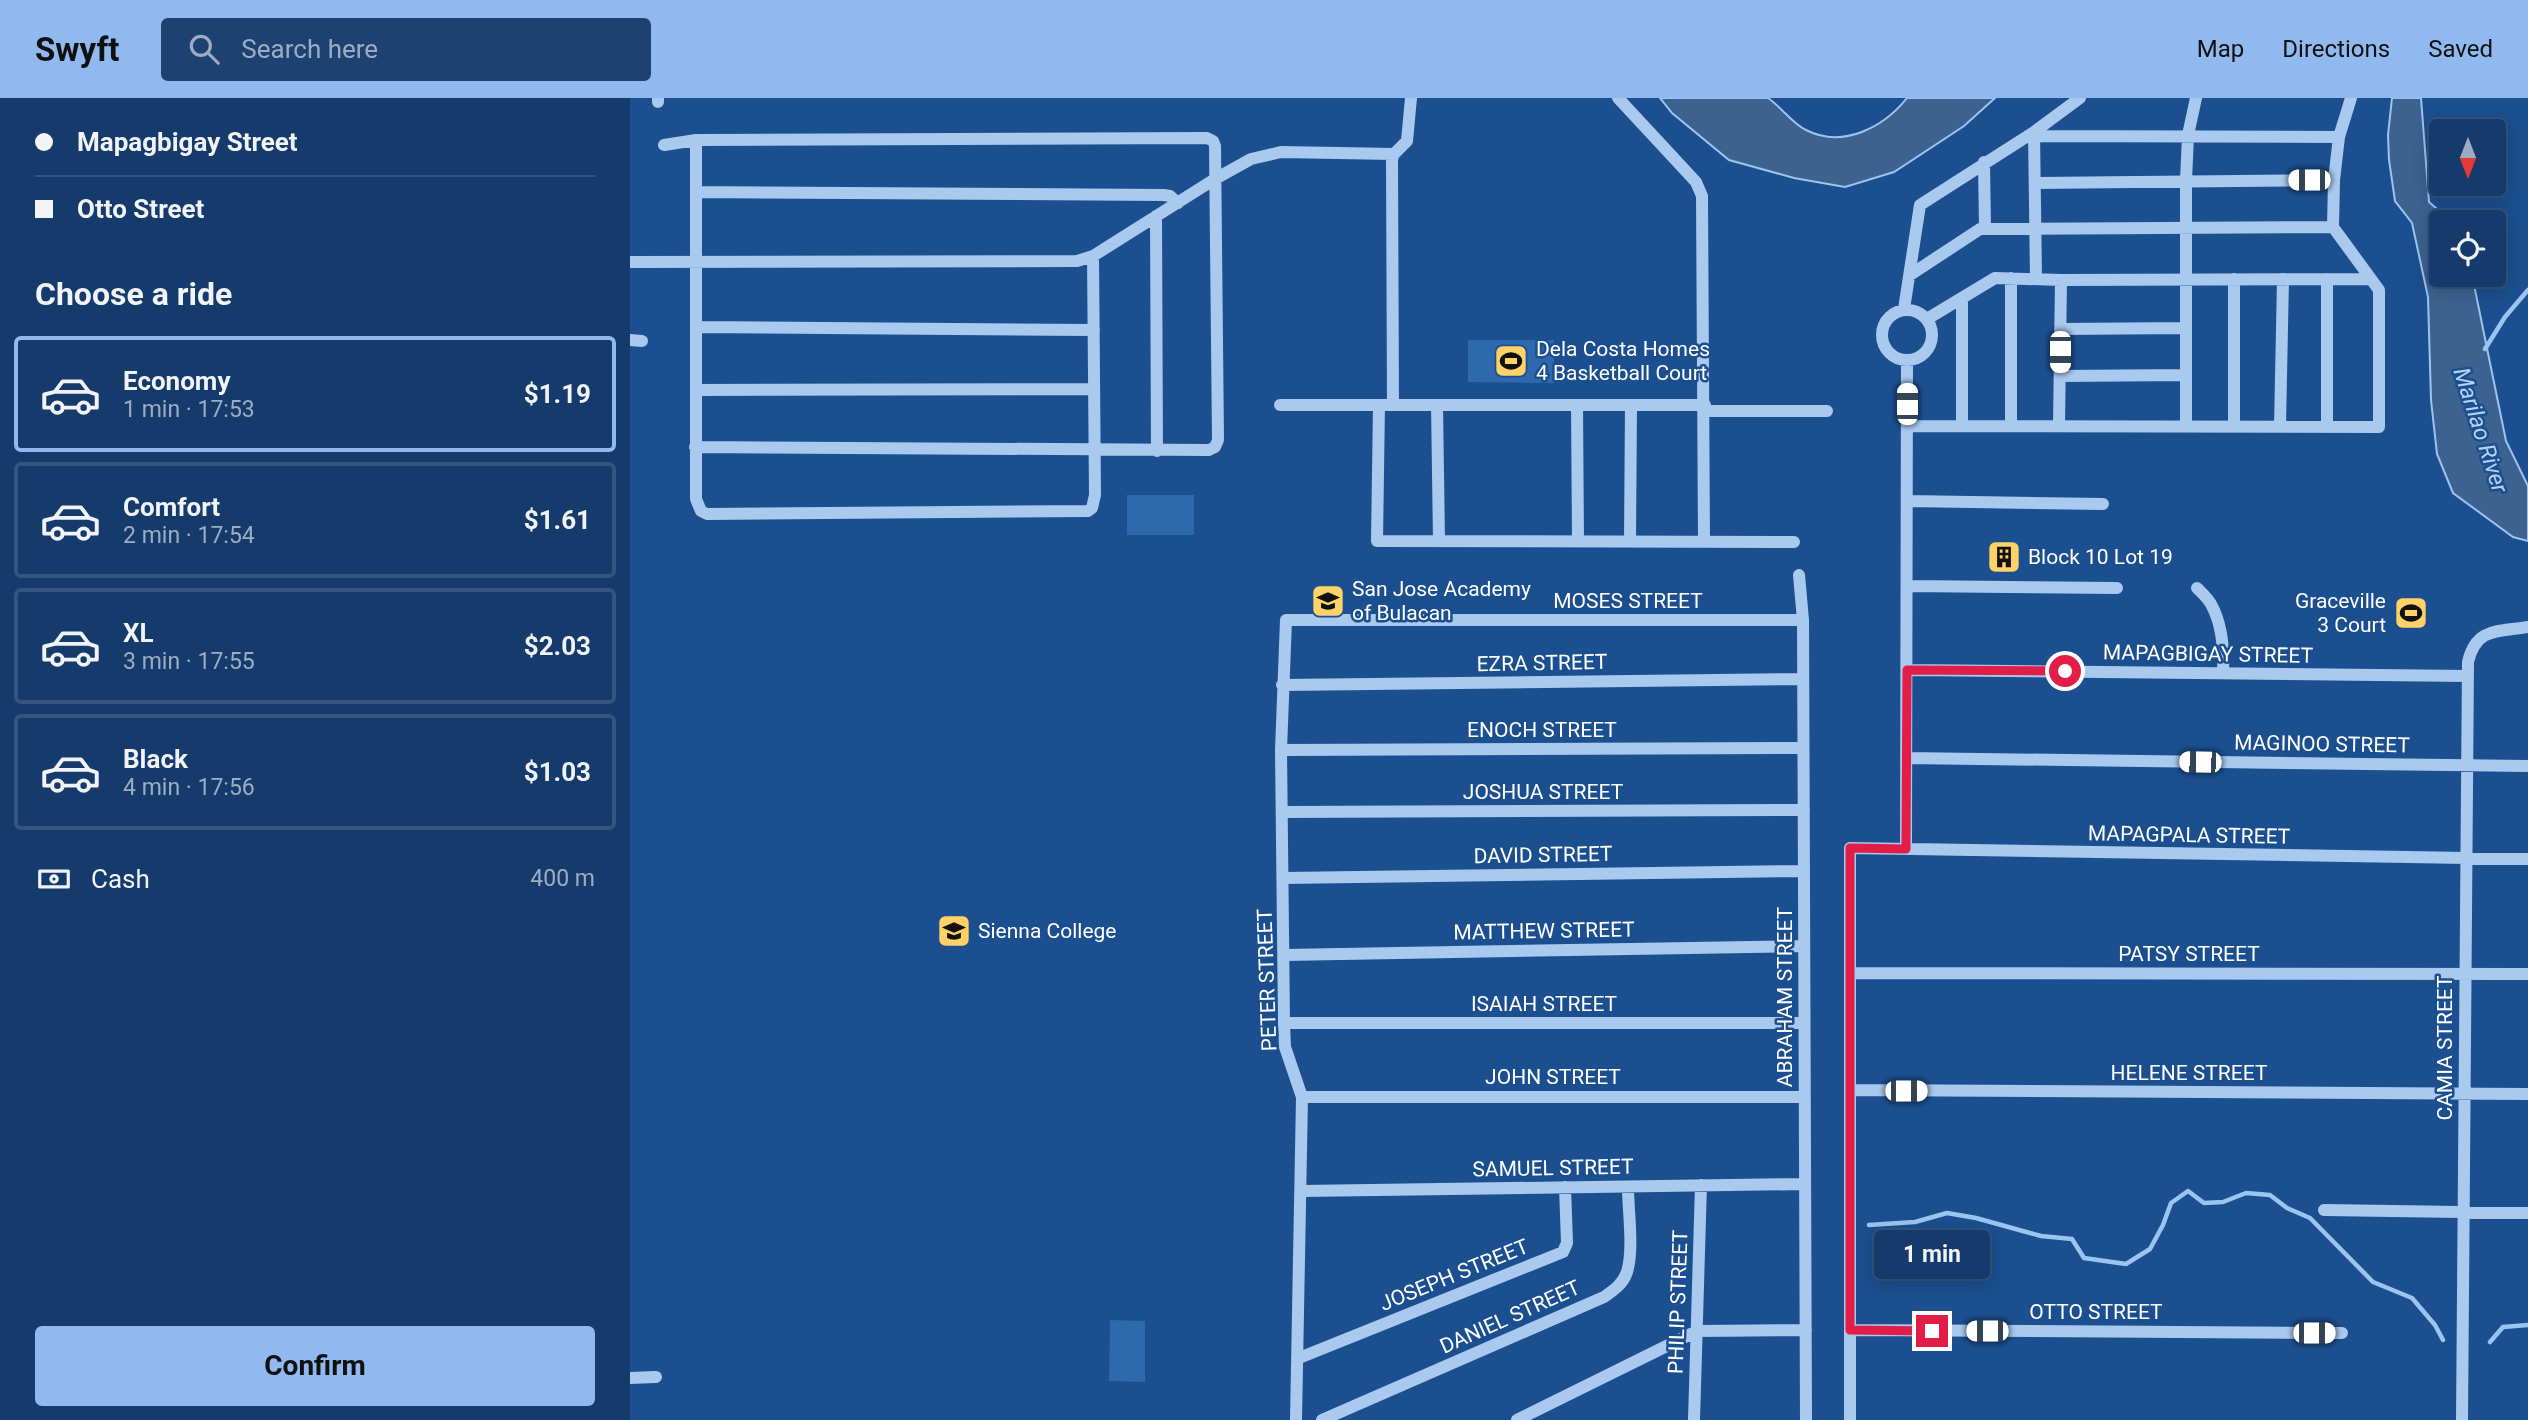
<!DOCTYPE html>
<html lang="en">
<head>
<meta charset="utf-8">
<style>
  body { margin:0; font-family:Roboto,sans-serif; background:#1d4271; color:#f1f3f6; height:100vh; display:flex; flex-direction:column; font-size:26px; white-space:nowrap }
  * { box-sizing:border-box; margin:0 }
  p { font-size:23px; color:#9dadc1 }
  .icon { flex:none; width:38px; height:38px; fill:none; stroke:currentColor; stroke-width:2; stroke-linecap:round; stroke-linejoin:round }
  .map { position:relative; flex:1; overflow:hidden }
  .drawer { display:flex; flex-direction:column; background:#143b6b; width:630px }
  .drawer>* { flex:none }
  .top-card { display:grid; align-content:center; height:154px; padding:0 35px; background:#143b6b }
  .needle { width:46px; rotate:180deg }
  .buttons { position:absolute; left:1799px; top:21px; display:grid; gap:14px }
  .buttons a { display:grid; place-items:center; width:77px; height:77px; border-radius:7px; background:#143b6b; box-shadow:0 4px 18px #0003,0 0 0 2px #33557e; font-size:35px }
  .end { position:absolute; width:32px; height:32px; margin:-16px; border:9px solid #e11d48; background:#fff; box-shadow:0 0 0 4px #fff }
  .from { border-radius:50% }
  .bubble { position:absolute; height:49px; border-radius:7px; background:#143b6b; box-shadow:0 4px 18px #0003,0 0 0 2px #33557e; font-size:23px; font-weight:700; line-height:49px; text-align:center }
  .car { position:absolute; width:21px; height:42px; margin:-21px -10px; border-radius:9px; box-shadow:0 0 5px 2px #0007; background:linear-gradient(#fff 24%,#345 0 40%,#fff 0 76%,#345 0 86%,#fff 0) }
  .top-card b { display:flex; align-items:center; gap:24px; height:66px; font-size:26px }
  .top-card b+b { border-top:2px solid #33557e }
  .top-card i { width:18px; height:18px; background:#f1f3f6 }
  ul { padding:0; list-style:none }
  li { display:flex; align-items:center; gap:21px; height:116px; margin:0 14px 10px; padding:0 21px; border:4px solid #33557e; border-radius:7px }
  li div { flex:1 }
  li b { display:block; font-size:26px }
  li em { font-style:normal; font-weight:700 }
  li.current { border-color:#90b9f0 }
  li>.icon { width:63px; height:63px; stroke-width:1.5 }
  h2 { padding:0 35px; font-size:32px; line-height:84px }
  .pay { display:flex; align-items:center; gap:18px; height:77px; padding:0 35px; font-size:26px }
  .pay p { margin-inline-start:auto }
  .action { display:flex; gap:14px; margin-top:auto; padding:14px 35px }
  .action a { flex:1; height:80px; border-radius:7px; background:#90b9f0; color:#111; font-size:28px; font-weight:700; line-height:80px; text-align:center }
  header { display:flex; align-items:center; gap:42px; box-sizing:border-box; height:98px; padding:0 35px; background:#90b9f0; color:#111 }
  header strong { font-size:33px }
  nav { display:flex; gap:38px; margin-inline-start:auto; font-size:24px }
  .search { width:490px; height:63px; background:#1d4271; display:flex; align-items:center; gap:18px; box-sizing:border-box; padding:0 24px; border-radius:7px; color:#9dadc1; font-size:26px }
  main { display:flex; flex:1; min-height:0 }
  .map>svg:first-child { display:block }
  .green { fill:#2e69ad }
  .water { fill:#3c6290; stroke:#9cc4f0; stroke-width:2 }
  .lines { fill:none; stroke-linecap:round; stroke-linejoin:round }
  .stream { stroke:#9cc4f0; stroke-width:4.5 }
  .minor { stroke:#a9c9ee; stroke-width:12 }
  .route { stroke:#e11d48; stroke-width:9 }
  .labels { text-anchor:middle; stroke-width:5; stroke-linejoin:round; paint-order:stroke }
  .poi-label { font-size:21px; fill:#fff; stroke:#1b4f8f; text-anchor:start }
  .street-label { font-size:21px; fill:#fff; stroke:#1b4f8f }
  .water-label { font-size:23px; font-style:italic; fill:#b5d3f5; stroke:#1b4f8f }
</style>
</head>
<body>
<header>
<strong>Swyft</strong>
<div class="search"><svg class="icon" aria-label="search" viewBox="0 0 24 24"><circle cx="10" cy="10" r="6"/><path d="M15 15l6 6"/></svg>Search here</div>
<nav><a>Map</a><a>Directions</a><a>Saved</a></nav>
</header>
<main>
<section class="drawer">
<div class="top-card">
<b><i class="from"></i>Mapagbigay Street</b>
<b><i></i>Otto Street</b>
</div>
<h2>Choose a ride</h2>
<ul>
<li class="current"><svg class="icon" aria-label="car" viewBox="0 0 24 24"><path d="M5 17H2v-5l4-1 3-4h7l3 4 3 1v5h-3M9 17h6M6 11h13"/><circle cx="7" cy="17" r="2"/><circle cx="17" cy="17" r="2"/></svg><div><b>Economy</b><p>1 min · 17:53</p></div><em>$1.19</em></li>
<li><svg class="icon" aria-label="car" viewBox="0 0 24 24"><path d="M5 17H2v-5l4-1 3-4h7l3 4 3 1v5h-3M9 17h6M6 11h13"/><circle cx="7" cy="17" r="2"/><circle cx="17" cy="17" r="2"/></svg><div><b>Comfort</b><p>2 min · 17:54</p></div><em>$1.61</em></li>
<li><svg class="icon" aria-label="car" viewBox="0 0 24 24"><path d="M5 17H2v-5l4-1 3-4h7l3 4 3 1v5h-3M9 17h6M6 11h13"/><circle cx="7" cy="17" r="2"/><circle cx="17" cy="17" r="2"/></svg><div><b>XL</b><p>3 min · 17:55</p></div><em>$2.03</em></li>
<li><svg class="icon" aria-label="car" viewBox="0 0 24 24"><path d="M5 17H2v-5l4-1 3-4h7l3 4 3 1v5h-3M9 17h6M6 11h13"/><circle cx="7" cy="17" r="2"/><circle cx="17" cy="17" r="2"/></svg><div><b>Black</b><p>4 min · 17:56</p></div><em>$1.03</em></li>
</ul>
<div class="pay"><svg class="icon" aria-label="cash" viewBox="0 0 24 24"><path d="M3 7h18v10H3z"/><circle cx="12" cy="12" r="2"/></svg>Cash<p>400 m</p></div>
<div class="action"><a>Confirm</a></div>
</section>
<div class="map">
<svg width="1898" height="1322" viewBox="0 0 1898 1322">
  <rect width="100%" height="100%" fill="#1b4f8f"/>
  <!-- green -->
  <path class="green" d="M838,242H924V285L838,284Z
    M497,397H564V437H497Z
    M480,1222L515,1223V1284L479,1283Z"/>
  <!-- water -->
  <path class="water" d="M1030,0H1138C1151,9 1162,25 1176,32C1213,51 1254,29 1277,0H1365L1334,28L1264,74L1215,89L1164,80L1099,62L1042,15Z
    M1762,0H1791L1799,104L1822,124H1811V177H1842L1876,343L1898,388V443L1883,439L1823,395L1807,356L1801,302L1798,199L1782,125L1765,103L1759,62L1758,37Z"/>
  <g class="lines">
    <!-- stream -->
    <path class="stream" d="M1855,251L1875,219L1898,192
      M1239,1127L1285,1124L1317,1115L1346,1120L1411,1138L1442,1141L1454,1160L1496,1166L1520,1151L1533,1127L1541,1105L1558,1093L1574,1105L1593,1104L1616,1095L1640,1097L1657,1110L1680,1120L1743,1184L1782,1200L1805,1227L1813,1242
      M1860,1244L1873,1229L1898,1227"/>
    <!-- minor -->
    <path class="minor" d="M28,0V4
      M988,0L1066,84L1072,98L1074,444
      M1404,34L1406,181
      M1404,38L1709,39
      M66,42V401L71,413L77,416L458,413L462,410L465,397L463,158
      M34,47L66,42L577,40L583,43L585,48L588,342L585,349L579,352L65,349
      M1354,64L1355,131
      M1405,85L1704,82
      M66,94L534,97L540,98L548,105
      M526,118L527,353
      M0,164L447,163L463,158L585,81L621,61L651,54L764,56L777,43L781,0
      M1280,177L1350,131L1703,129
      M1381,180V328
      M1274,211L1290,107L1404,34L1450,0
      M1252 237a25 25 0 1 1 50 0a25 25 0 1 1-50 0Z
      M1297,221L1365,180L1431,182L1741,181
      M67,229L464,232
      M1430,231L1556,230
      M0,242L12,243
      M1430,278L1556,277
      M66,292L464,291
      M650,307H1075
      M749,307L747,443L1164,444
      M763,307L762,61L764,56
      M807,307L809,443
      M947,307L948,443
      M1075,313H1197
      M1429,327L1431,182
      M1556,327V83L1558,37L1566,0
      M1277,328L1749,329V192L1703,129L1704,82L1709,39L1721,0
      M1332,328V201
      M1604,328V181
      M1650,328L1653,181
      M1697,329V181
      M1277,403L1473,406
      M1000,444L1001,307
      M1169,477L1173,522L1176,1322
      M1277,488L1487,490
      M1567,490C1572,495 1579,501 1582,508C1592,527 1594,554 1593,575
      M1277,572L1838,578
      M652,587L1173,581
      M651,652L1173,650
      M1276,660L1898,668
      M652,714L1174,712
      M1276,751L1277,262
      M653,780L1174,773
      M654,857L1174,848
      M1220,875L1898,876
      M654,925H1174
      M1220,992L1898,996
      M672,999H1175
      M671,1093L1175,1086
      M1694,1112L1898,1115
      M1220,1232L1712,1235
      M669,1260L933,1154L937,1145L935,1089
      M0,1280L26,1279
      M666,1322L672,999L655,949L654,925L651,652L656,522H1173
      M692,1322L974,1199C984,1192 993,1186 997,1174C1004,1151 998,1113 998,1089
      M887,1322L1067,1233L1176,1232
      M1064,1322L1071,1087
      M1220,1322V750L1898,761
      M1832,1322L1838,564C1846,529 1868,534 1898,529"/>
  </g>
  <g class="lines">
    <!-- route -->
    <path class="route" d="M1302,1233L1220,1232V750L1276,751L1277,572L1435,573"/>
  </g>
  <!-- icons -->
  <defs>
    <symbol id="stadium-square" viewBox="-11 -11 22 22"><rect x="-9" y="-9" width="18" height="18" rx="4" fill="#ffd166" stroke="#1b4f8f"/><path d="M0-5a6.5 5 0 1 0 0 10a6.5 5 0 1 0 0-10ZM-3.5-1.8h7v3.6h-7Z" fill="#111"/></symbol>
    <symbol id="building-square" viewBox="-11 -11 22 22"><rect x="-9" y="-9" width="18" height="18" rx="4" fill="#ffd166" stroke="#1b4f8f"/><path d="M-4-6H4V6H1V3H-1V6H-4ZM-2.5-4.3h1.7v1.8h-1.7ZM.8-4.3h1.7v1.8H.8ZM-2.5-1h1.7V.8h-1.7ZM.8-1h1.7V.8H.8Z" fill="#111"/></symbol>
    <symbol id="school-square" viewBox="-11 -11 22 22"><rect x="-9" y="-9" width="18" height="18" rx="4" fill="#ffd166" stroke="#1b4f8f"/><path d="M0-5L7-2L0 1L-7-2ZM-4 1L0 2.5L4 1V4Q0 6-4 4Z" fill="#111"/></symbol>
    <symbol id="university-square" viewBox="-11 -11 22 22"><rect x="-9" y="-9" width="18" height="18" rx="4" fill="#ffd166" stroke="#1b4f8f"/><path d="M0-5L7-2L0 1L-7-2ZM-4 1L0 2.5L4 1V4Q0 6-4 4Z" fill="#111"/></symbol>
  </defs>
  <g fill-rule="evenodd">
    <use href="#stadium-square" x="862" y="244" width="38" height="38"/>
    <use href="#building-square" x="1355" y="440" width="38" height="38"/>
    <use href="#school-square" x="679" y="484" width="38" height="38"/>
    <use href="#stadium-square" x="1762" y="496" width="38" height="38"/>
    <use href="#university-square" x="305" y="814" width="38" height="38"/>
  </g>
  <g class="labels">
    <!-- poi labels -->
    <g class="poi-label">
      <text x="906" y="258">Dela Costa Homes<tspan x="906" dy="24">4 Basketball Court</tspan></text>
      <text x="1398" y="466">Block 10 Lot 19</text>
      <text x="722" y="498">San Jose Academy<tspan x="722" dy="24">of Bulacan</tspan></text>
      <text x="1756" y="510" text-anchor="end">Graceville<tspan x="1756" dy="24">3 Court</tspan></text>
      <text x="348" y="840">Sienna College</text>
    </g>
    <!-- street labels -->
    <g class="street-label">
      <text x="998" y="510">MOSES STREET</text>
      <text transform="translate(1578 556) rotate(1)" y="7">MAPAGBIGAY STREET</text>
      <text transform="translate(912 565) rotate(-1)" y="7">EZRA STREET</text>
      <text x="912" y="639">ENOCH STREET</text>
      <text transform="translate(1692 646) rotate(1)" y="7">MAGINOO STREET</text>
      <text x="913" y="701">JOSHUA STREET</text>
      <text transform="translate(1559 737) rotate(1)" y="7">MAPAGPALA STREET</text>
      <text transform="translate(913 757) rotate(-1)" y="7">DAVID STREET</text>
      <text transform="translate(914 833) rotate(-1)" y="7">MATTHEW STREET</text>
      <text x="1559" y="863">PATSY STREET</text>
      <text transform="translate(637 882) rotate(-92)" y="7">PETER STREET</text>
      <text transform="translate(1155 899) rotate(-90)" y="7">ABRAHAM STREET</text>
      <text x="914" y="913">ISAIAH STREET</text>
      <text transform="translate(1815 950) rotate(-90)" y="7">CAMIA STREET</text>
      <text x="1559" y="982">HELENE STREET</text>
      <text x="923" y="986">JOHN STREET</text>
      <text transform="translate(923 1070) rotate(-1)" y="7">SAMUEL STREET</text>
      <text transform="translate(824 1177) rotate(-22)" y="7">JOSEPH STREET</text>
      <text transform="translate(1048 1204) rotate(-88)" y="7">PHILIP STREET</text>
      <text x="1466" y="1221">OTTO STREET</text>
      <text transform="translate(880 1219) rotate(-24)" y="7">DANIEL STREET</text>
    </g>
    <!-- water labels -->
    <g class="water-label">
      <text transform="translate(1851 332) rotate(72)" y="8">Marilao River</text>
    </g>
  </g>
</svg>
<div class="buttons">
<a><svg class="needle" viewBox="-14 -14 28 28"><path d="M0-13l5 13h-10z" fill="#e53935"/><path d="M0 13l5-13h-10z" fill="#9dadc1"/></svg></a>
<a><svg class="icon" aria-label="locate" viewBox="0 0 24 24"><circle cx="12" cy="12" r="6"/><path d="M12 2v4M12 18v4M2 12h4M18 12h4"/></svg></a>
</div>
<i class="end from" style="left:1435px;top:573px"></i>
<i class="end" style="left:1302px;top:1233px"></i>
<div class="bubble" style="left:1244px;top:1132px;width:116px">1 min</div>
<i class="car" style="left:1679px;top:82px;rotate:270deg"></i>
<i class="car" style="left:1430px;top:254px;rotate:180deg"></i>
<i class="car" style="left:1277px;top:306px;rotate:0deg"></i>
<i class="car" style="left:1570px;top:664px;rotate:271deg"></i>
<i class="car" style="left:1276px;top:993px;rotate:90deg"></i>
<i class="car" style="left:1357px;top:1233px;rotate:270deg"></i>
<i class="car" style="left:1684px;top:1235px;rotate:90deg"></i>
</div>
</main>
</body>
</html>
